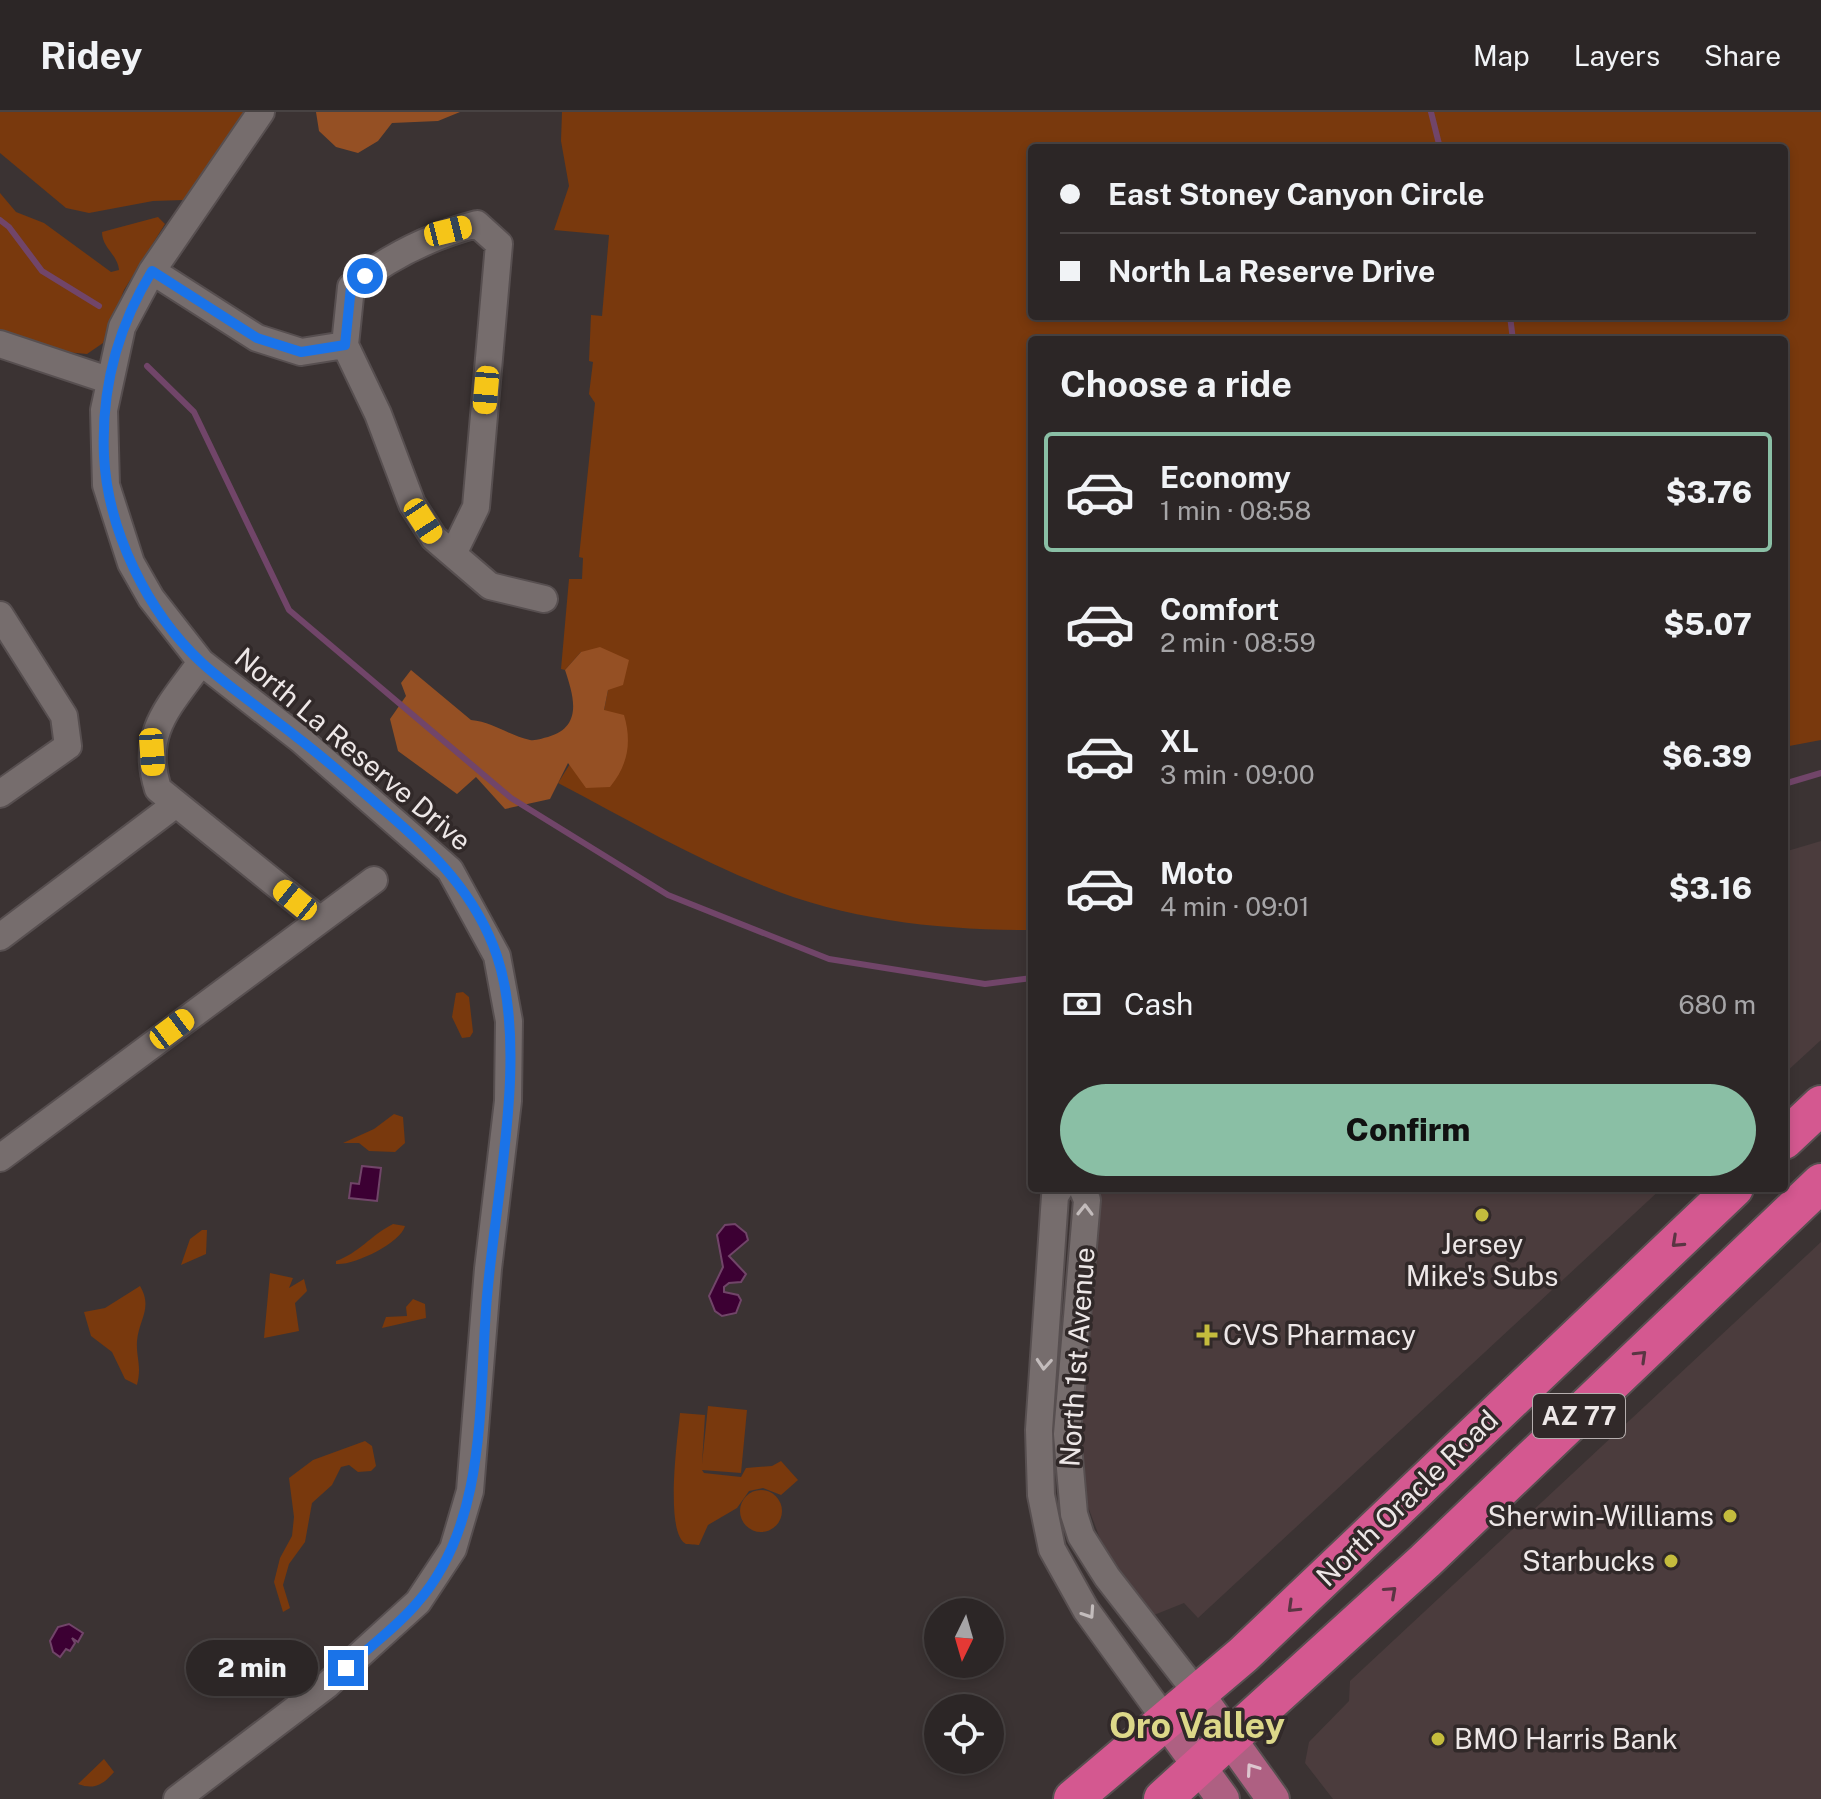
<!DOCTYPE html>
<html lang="en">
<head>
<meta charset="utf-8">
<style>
  body { margin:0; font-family:"Public Sans",sans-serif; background:#383232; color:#f1f3f6; height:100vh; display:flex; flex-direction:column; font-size:30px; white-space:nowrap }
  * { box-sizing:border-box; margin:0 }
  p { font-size:26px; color:#a6a5a7 }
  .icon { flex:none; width:44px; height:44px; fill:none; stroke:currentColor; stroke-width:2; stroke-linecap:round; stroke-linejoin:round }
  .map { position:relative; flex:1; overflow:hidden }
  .side { position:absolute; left:1028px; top:224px; width:760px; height:856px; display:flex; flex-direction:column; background:#2c2626; border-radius:8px; box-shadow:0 4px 12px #0003,0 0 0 2px #484343 }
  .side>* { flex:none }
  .guide { position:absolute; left:1028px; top:32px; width:760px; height:176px; border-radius:8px; box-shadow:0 4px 12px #0003,0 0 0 2px #484343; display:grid; align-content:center; height:176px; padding:0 32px; background:#2c2626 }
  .needle { width:52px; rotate:185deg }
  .buttons { position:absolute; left:924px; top:1486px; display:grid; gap:16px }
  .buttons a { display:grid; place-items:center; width:80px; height:80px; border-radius:50%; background:#2c2626; box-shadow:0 4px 12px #0003,0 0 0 2px #484343; font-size:40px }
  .end { position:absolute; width:36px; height:36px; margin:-18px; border:10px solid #1a73e8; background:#fff; box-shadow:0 0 0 4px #fff }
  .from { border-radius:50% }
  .bubble { position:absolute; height:56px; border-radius:28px; background:#2c2626; box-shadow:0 4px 12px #0003,0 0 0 2px #484343; font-size:26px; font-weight:800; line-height:56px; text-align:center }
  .car { position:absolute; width:24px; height:48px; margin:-24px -12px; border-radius:10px; box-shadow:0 0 6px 2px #0007; background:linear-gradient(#f5c518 24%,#345 0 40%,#f5c518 0 76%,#345 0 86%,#f5c518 0) }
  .guide b { display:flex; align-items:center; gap:28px; height:76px; font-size:30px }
  .guide b+b { border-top:2px solid #484343 }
  .guide i { width:20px; height:20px; background:#f1f3f6 }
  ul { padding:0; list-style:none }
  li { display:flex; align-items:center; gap:24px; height:120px; margin:0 16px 12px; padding:0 16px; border:4px solid transparent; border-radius:8px }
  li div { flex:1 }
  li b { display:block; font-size:30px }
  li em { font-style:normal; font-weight:800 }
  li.current { border-color:#8abfa5 }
  li>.icon { width:72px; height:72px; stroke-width:1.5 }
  h2 { padding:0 32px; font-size:36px; line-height:96px }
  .pay { display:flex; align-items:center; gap:20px; height:88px; padding:0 32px; font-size:30px }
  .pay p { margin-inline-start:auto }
  .button { display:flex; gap:16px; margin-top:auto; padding:16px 32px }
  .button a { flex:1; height:92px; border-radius:48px; background:#8abfa5; color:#111; font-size:32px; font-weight:800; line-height:92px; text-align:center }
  header { display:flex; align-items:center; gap:48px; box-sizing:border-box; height:112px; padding:0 40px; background:#2c2626; border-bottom:2px solid #484343 }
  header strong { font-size:38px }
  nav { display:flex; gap:44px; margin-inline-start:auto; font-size:28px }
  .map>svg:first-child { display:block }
  .built { fill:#4b3c3d }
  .green { fill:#79390d; fill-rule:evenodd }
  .forest { fill:#955024 }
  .water { fill:#3c0033; stroke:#714569; stroke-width:2 }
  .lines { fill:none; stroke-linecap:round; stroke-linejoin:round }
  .stream { stroke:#714569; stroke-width:6 }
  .minor-casing { stroke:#574f50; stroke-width:30 }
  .major-casing { stroke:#574f50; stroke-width:36 }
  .highway-casing { stroke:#574f50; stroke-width:42 }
  .minor { stroke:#766d6d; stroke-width:26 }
  .major { stroke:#ae6082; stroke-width:32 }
  .highway { stroke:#d45890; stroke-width:38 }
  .oneway { stroke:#c3bcbc }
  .oneway2 { stroke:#5a3543 }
  .oneway3 { stroke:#ddc5ce }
  .route { stroke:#1a73e8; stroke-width:10 }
  .poi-dot { fill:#c4bc3d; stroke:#312929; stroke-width:3 }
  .labels { text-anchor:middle; stroke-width:7; stroke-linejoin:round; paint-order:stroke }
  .shield { fill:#312929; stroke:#b5aeae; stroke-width:2 }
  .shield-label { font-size:26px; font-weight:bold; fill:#ede7e7 }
  .street-label { font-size:28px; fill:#ede7e7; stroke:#312929 }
  .poi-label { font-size:28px; fill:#ede7e7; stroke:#312929; text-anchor:start }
  .district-label { font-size:36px; font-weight:bold; fill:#dcd889; stroke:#312929 }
</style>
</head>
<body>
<header>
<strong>Ridey</strong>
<nav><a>Map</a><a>Layers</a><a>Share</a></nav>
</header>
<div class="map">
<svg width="1821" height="1687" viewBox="0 0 1821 1687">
  <rect width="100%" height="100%" fill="#3b3333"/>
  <!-- built -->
  <path class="built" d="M1821,729V928L1784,962V740Z
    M1094,1076H1662L1198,1506L1184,1491L1154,1503L1103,1435L1080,1373L1078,1344Z
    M1821,1130V1687H1333L1305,1651L1309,1630L1349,1589L1350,1569Z"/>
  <!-- green -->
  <path class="green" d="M0,0H249L184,88L153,89L89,101L66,96L0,41Z
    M562,0H1821V628L1784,635V228H1032V818C941,818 849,809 764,774C693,746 625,706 558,671L604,598L608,578L581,540L565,558L561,557L569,467H582L583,446L579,445L595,291L589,282L593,250L589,249L591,203L602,204L609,123L554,118L569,74L561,29ZM1032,36H1784V204H1032Z
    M0,81L16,100L44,111L111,160L119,158C118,143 102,136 102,120L158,105L165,112L124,178L103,231L87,242L55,239L0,220Z
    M463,880L469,885L473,920L470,925L462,926L452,905L456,881Z
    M394,1002L403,1005L405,1031L395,1040L369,1039L359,1031H343L374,1017Z
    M393,1112L405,1114C401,1131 353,1154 336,1152V1149C359,1141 371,1123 393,1112Z
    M202,1118H207L206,1142L181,1153L190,1127Z
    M270,1161L293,1166L289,1176L304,1167L307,1179L295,1191L299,1219L264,1226Z
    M140,1174C153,1196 139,1207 137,1229C136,1246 142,1253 137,1273L125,1267L112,1240L91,1224L84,1200L105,1196Z
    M413,1187L425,1192L426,1206L382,1216L386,1205L407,1204L406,1195Z
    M708,1294L747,1298L741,1361L702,1358L704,1361L741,1365L746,1356L772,1354L781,1349L798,1368L781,1383L763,1376L749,1379L737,1396L708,1413L699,1433C697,1433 688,1432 686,1432C664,1421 678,1323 680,1301L705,1303L702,1352Z
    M365,1329L372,1334L376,1354L371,1359L358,1360L349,1353L341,1355L332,1373L312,1391L305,1430L289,1452L283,1473L290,1496L283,1500L274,1470L280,1446L292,1424L294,1405L289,1366L313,1348Z
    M740 1399a21 21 0 1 1 42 0a21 21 0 1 1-42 0Z
    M104,1647L114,1660C103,1673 94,1678 78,1672Z"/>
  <!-- forest -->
  <path class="forest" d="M316,0H460L438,9L392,11L378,29L358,41L336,35L319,19Z
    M600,535L629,548L623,573L608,578L604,598L624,603C632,630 628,653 610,675L586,676L568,651L550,687L505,697L476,665L457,682L398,639L390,607L406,584L401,571L411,558L471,608C493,610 510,624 530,628C536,629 543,626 548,625C583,615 574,585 565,558L581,540Z"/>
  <!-- water -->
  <path class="water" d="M362,1054L381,1056L377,1089L349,1086L351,1071L359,1072Z
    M735,1112L746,1121L748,1128L729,1144L746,1162L741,1170L729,1171L724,1175V1180L738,1183L741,1188L736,1201L722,1204L715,1199L709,1184L723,1155L717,1123L725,1113Z
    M69,1512L83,1521L78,1530L72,1526L75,1531L70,1539L66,1537L60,1545L53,1540L50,1529L58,1515Z"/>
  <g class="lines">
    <!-- stream -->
    <path class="stream" d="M1431,0L1440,36
      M0,108L9,115L42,159L99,194
      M1510,204L1513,228
      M147,254L194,300L289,498L511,686L668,783L829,847L985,872L1032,866
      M1784,672L1821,661"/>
    <defs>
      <path id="minor" d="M152,159L257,226L301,240L345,233
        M0,232L108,268
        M454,440L476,395L499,132L477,112C431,124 388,145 351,175L345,233L378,302L412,392L434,426L490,474L544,487
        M0,503L64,604L68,634L0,682
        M201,550C170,594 140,620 158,677L319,807
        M0,825L176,692
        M0,1046L374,768
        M1060,1076L1055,1084L1039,1318L1041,1383L1052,1437L1086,1498L1165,1607
        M1082,1076L1087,1088L1067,1322L1074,1402L1081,1424L1107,1465L1197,1581
        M177,1687L327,1573L364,1539L418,1490L453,1437L470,1379L488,1157L508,989L509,909L497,844L450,758L301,628L201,550L151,486L131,451L106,373L104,298L122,215L152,159L261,0"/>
      <path id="major" d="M1197,1581L1273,1687
        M1165,1607L1223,1687"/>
      <path id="highway" d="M1784,1028L1821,993
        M1073,1687L1243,1543L1734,1076
        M1163,1687L1425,1449L1821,1071"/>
    </defs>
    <!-- minor casing -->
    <use href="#minor" class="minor-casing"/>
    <!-- major casing -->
    <use href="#major" class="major-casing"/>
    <!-- highway casing -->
    <use href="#highway" class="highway-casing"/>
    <!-- minor -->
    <use href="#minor" class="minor"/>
    <!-- major -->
    <use href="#major" class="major"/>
    <!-- highway -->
    <use href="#highway" class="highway"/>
  </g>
  <!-- one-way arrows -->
  <defs><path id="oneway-chevron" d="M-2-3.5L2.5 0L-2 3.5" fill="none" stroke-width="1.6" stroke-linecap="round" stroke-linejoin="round" transform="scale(2)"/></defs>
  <g class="oneway">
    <use href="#oneway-chevron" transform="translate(1085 1098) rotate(-89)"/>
    <use href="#oneway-chevron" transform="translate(1044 1252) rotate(94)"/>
    <use href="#oneway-chevron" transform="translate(1089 1501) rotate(56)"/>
  </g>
  <g class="oneway2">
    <use href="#oneway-chevron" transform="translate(1677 1130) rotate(137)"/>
    <use href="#oneway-chevron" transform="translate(1641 1244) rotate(-44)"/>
    <use href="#oneway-chevron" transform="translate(1391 1480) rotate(-42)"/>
    <use href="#oneway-chevron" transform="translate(1293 1495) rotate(136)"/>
  </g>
  <use class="oneway3" href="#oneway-chevron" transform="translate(1252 1657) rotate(-125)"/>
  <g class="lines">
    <!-- route -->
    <path class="route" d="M346,1556C369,1535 397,1515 417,1491C486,1413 479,1295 486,1197C493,1093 530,943 497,844C476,782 433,740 385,699C356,674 328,649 298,626C267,601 232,578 202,551C147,500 108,419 104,344C101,277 117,216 152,159L257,226L301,240L345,233L351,175L365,164"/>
  </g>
  <!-- markers -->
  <g class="poi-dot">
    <circle cx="1482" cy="1103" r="8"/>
    <path d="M1203 1211h8v8h8v8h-8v8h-8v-8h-8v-8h8z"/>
    <circle cx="1730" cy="1404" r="8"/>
    <circle cx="1671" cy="1449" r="8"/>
    <circle cx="1438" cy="1627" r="8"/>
  </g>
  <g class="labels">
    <!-- shield labels -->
    <rect class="shield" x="1533" y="1282" width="92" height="44" rx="6"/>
    <g class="shield-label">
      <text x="1579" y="1313">AZ 77</text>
    </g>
    <!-- street labels -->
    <g class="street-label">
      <text transform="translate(353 637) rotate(40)" y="10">North La Reserve Drive</text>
      <text transform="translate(1077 1245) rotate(-86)" y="10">North 1st Avenue</text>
      <text transform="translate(1407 1386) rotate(-44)" y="10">North Oracle Road</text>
    </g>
    <!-- poi labels -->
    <g class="poi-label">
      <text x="1482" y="1142" text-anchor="middle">Jersey<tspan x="1482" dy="32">Mike's Subs</tspan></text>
      <text x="1223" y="1233">CVS Pharmacy</text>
      <text x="1714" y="1414" text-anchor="end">Sherwin-Williams</text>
      <text x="1655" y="1459" text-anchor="end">Starbucks</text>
      <text x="1454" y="1637">BMO Harris Bank</text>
    </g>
    <!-- district labels -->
    <g class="district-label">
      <text x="1197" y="1626">Oro Valley</text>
    </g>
  </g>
</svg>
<div class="buttons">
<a><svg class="needle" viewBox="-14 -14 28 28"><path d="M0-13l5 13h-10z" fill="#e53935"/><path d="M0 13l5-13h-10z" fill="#a6a5a7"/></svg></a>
<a><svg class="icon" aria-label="locate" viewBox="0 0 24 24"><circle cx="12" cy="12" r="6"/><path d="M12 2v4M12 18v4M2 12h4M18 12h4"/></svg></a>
</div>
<i class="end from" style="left:365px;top:164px"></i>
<i class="end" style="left:346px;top:1556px"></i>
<div class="bubble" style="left:186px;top:1528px;width:132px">2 min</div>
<i class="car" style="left:448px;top:119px;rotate:76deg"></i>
<i class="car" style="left:486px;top:278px;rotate:185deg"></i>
<i class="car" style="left:423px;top:409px;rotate:147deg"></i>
<i class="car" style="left:152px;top:640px;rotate:176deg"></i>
<i class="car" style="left:295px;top:788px;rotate:309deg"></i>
<i class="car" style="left:172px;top:917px;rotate:53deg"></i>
<div class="guide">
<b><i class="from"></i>East Stoney Canyon Circle</b>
<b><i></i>North La Reserve Drive</b>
</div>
<section class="side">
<h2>Choose a ride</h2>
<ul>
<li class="current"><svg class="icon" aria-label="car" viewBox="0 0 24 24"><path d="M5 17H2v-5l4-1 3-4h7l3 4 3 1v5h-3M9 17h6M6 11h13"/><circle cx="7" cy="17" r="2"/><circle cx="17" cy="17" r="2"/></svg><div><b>Economy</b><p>1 min · 08:58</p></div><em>$3.76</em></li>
<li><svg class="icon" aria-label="car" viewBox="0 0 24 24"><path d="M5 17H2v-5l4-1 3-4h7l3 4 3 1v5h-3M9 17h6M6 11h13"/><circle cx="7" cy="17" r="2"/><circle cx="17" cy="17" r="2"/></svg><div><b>Comfort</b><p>2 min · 08:59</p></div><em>$5.07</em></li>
<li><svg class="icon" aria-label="car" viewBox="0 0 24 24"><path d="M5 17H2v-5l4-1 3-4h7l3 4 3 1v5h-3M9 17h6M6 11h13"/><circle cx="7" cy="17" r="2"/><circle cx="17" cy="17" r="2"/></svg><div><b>XL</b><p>3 min · 09:00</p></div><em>$6.39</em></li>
<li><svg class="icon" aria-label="car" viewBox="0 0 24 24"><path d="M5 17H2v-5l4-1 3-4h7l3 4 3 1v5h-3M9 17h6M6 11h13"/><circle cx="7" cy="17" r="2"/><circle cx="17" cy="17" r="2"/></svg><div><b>Moto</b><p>4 min · 09:01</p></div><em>$3.16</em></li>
</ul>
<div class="pay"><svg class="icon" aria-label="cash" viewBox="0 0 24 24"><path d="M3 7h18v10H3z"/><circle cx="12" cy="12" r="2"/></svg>Cash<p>680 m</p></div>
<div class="button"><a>Confirm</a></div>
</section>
</div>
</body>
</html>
